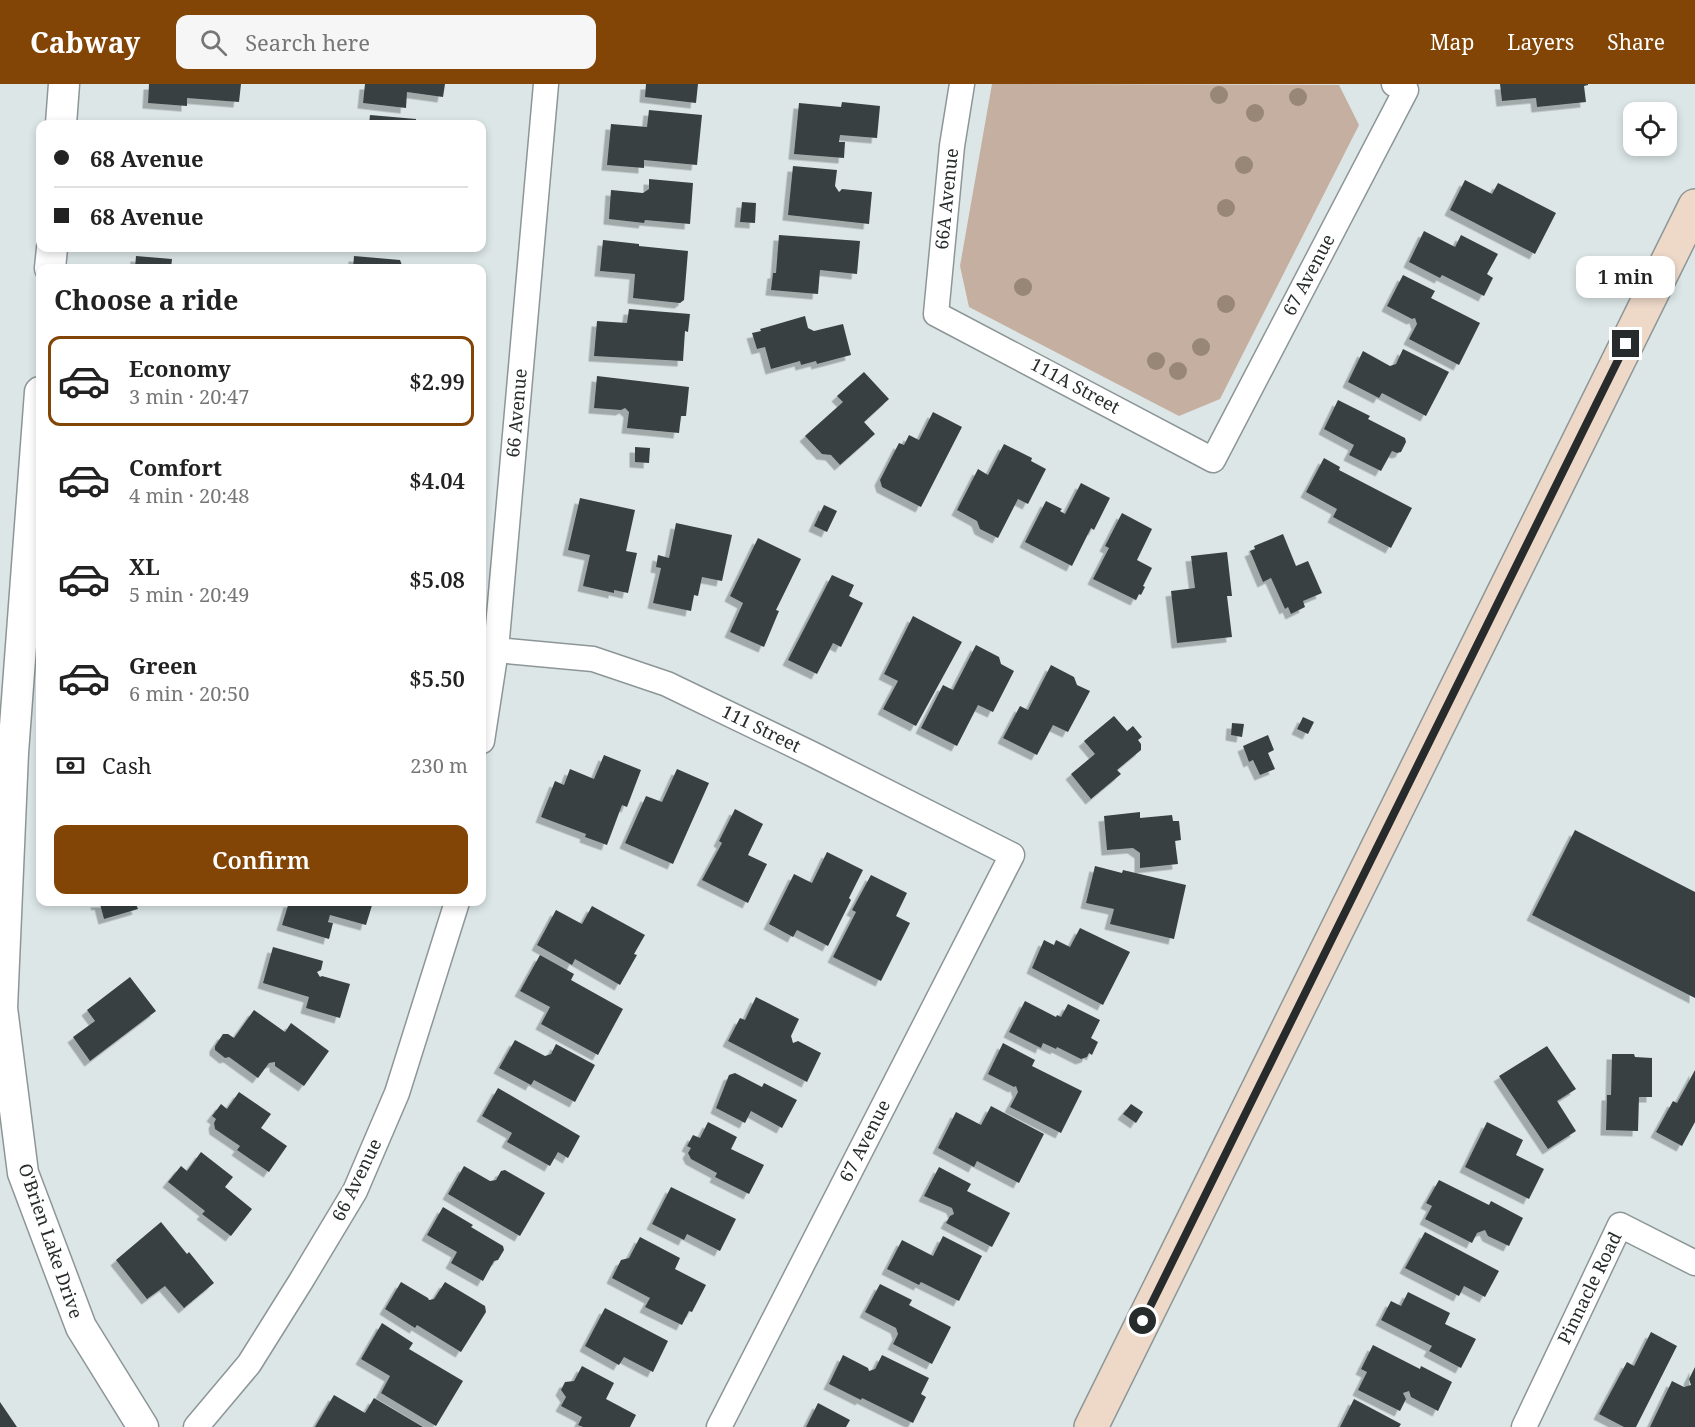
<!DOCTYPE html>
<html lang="en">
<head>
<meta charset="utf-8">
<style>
  body { margin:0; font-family:"Noto Serif",serif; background:#f6f6f6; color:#222; height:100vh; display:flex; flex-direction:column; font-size:22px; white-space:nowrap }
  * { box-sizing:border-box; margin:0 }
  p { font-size:20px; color:#767676 }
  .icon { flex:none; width:33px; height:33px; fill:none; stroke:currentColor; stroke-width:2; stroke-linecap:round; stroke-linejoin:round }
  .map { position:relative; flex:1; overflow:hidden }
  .side { position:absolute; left:36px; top:180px; width:450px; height:642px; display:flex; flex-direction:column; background:#fff; border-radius:12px; box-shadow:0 3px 9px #0003 }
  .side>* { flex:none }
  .top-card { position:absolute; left:36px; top:36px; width:450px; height:132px; border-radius:12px; box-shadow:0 3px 9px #0003; display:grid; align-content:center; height:132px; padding:0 18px; background:#fff }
  .tools { position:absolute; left:1623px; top:18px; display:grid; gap:12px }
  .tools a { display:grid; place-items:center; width:54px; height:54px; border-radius:12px; background:#fff; box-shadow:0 3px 9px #0003; font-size:30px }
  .end { position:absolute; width:27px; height:27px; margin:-14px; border:8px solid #282b2c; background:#fff; box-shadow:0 0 0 3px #fff }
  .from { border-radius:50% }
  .bubble { position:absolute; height:42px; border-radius:12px; background:#fff; box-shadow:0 3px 9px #0003; font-size:20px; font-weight:600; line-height:42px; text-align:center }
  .top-card b { display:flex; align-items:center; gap:21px; height:57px; font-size:22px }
  .top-card b+b { border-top:2px solid #e0e0e0 }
  .top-card i { width:15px; height:15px; background:#222 }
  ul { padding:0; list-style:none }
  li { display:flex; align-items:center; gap:18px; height:90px; margin:0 12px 9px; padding:0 6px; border:3px solid transparent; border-radius:12px }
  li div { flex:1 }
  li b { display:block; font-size:22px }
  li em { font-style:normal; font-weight:600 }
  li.current { border-color:#834505 }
  li>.icon { width:54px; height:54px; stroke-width:1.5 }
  h2 { padding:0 18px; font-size:27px; line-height:72px }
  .pay { display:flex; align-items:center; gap:15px; height:66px; padding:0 18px; font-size:22px }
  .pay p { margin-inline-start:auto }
  .action { display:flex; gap:12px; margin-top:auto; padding:12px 18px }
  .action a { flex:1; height:69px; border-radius:12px; background:#834505; color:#fff; font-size:24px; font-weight:600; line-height:69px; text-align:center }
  header { display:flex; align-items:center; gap:36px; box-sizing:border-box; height:84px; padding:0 30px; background:#834505; color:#fff }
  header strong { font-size:28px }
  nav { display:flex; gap:33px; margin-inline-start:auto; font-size:21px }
  .search { width:420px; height:54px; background:#f6f6f6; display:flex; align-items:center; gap:15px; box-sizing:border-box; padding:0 21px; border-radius:12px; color:#767676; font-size:22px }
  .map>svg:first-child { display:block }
  .green { fill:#c4afa0 }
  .building { fill:#394142; filter:url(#shadow) }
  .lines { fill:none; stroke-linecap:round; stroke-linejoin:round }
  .minor-casing { stroke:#8d9697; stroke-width:27 }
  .tertiary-casing { stroke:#8d9697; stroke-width:33 }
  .secondary-casing { stroke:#8d9697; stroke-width:36 }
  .minor { stroke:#fff; stroke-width:24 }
  .tertiary { stroke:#fff; stroke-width:30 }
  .secondary { stroke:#eed9c9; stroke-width:33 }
  .tree { fill:#988777 }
  .route { stroke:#282b2c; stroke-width:8 }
  .labels { text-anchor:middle; stroke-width:6; stroke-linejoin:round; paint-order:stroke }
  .street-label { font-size:18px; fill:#282b2c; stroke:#fff }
</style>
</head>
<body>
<header>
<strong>Cabway</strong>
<div class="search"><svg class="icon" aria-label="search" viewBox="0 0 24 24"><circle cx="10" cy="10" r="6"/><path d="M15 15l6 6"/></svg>Search here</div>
<nav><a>Map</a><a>Layers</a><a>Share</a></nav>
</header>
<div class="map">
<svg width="1695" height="1343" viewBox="0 0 1695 1343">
  <defs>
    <filter id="shadow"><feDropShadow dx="-5.5" dy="5.5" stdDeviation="0" flood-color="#0004"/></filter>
  </defs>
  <rect width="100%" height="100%" fill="#dce6e7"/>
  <!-- green -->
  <path class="green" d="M992,0L1339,1L1359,41L1220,315L1179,332L969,223L960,182Z"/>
  <!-- building -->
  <path class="building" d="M149,0H241L239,18L187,14V22L148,19Z
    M365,0H445L443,13L407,8L406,24L363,19Z
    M646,0H698L696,19L645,13Z
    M1500,0H1588V1L1584,2L1586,18L1537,23L1536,14L1502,17Z
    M842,18L880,22L877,54L840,51L839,58H845L844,74L794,70L799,19L841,23Z
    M649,26L702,31L697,81L644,76V84L607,81L611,40L647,43Z
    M370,31L416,35V40H369Z
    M144,36L183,38L182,40H143Z
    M793,82L837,86L835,102L839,108L842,105L872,108L869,140L788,131Z
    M649,95L693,99L690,140L645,136L644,139L609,135L611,106L643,109L649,105Z
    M1465,96L1492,110L1498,99L1556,129L1535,170L1450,126Z
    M742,118L756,119L755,139L740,138Z
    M1424,147L1455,163L1461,151L1498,170L1487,190L1493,194L1484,212L1442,191L1440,194L1409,178Z
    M779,151L860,157L857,190L820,186L818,210L771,206L773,189H776Z
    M603,156L639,160V162L688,167L684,216L680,219L633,214L635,190L600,187Z
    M136,172L172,175L171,184H135Z
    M354,172L400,176L403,184H353Z
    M1403,191L1435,207L1431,214L1480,239L1459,281L1409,255L1417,240L1415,234L1412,235L1387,222Z
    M629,225L690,230L688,248L685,247L683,277L594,272L597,237L627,239Z
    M805,232L808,244L814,247L843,240L851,271L817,280L816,277L801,281L800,277L771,285L765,263L757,265L752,249L761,247L760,245Z
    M1403,265L1449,288L1426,332L1382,309L1379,314L1348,298L1363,267L1390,282L1396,280Z
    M864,288L889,315L864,338L875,350L840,381L831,371L822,370L805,352L843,318L837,312Z
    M597,292L689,303L686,332H681L679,349L627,344L629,328L625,324L621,326L594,324Z
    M1338,316L1370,332L1368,335L1405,354L1406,358L1401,368L1397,369L1392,367L1381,387L1349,371L1354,361L1324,345Z
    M933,328L962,343L921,423L882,403L880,396L899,359L904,361L909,351L919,356Z
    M1004,360L1032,374L1031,377L1046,385L1028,420L1018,415L998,454L980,445L977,437L957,426L978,385L988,391Z
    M635,363L650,364L649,379L635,378Z
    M1324,374L1340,383L1339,386L1412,424L1391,464L1333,433L1337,425L1306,408Z
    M1081,399L1110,414L1094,446L1091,444L1072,482L1025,458L1046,417L1062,425L1060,427L1065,430Z
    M580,414L635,426L626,467L637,469L628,509L614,506V509L583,502L590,471L568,466Z
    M824,421L837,427L827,448L814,442Z
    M1122,429L1152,445L1137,476L1152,484L1143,502L1145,503L1141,511L1139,510L1136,516L1093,495L1109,464L1105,462Z
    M676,439L732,451L722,497L702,493L698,512L694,511L691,527L653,519L661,484L656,483L658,471L669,474Z
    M1283,450L1296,482L1308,477L1322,509L1303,517L1305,523L1291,530L1288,523L1285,525L1271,494L1263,498L1250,467L1255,465L1254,462Z
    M758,454L801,475L776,526L779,527L764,563L730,548L743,519L730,512Z
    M1227,468L1232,512H1227L1232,553L1177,559L1171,507L1195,504L1191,472Z
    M832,491L854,501L849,512L863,519L841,563L833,559L817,590L788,576Z
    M913,532L962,558L916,642L883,625L898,597L884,590Z
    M976,561L999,573L1001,580L1014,587L993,628L978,621L957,662L921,644L943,601L953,606Z
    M1051,581L1074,593L1077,601L1090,607L1068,648L1053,641L1037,671L1003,654L1020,622L1028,626Z
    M1114,632L1127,647L1133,642L1142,653L1138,656L1141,660V666L1117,686L1121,690L1091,715L1071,690L1095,670L1084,657Z
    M1303,633L1314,638L1308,650L1297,645Z
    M1232,639L1244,640L1242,653L1231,651Z
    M1268,651L1274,666L1268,669L1275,685L1260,691L1253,676L1249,678L1243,662Z
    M604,671L641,686L627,723L622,721L607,761L585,753L586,750L541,733L555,697L564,701L570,685L594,695Z
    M677,685L709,699L673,780L625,759L646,712L662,718Z
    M735,725L763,740L748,771L767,780L748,819L702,796L722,759L719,757Z
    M1140,728V734L1172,731L1173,737H1179L1181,756L1175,757L1178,780L1140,784V769L1133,764L1107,766L1104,732Z
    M1575,746L1695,808V914L1532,831Z
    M827,768L863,786L849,814L851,816L828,862L797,846L793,853L769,840L794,790L812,799Z
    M1095,782L1122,789L1123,786L1186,801L1174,855L1110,840L1114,825L1086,819Z
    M871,791L907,809L896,832L910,839L881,897L833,873L856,828L852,826Z
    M96,818H135L138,825L104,835L100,820L97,821Z
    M289,818H373L366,841L330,831L328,838L333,839L329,855L282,841Z
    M592,822L645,851L634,870L637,871L620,901L575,875L572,881L537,861L556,826L582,840Z
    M1080,844L1130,868L1103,921L1032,884L1044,856L1054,861L1056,856L1070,863Z
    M273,863L323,877L321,886L317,888L320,893L322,892L350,900L340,934L306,924L309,913L263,899Z
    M540,871L574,890L571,896L623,925L598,971L541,940L550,923L520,907Z
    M130,893L156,927L90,977L73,953L95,937L87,926Z
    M756,913L799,935L791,952L793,959L798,957L821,969L807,998L728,957L740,934L745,936Z
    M1025,917L1056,933L1057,931L1061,933L1068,920L1100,936L1091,954L1098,958L1092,971L1089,969L1087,973L1081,975L1057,963L1056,965L1043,959L1041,964L1009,948Z
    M254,926L285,948L291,939L329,967L304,1002L275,982V978L269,979L258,994L229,973L225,974L215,966V962L223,950H228L234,954Z
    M515,956L545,972L551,970L556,960L595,981L575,1018L534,996L531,1001L499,984Z
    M1003,959L1035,976L1032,982L1082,1007L1061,1049L1010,1023L1018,1008L1016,1002L1014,1003L988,990Z
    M1547,962L1576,1005L1557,1017L1576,1047L1548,1065L1499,992Z
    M1612,970H1634L1635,973L1652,974V1013H1639L1638,1047L1606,1046L1607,1011H1611Z
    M1695,986V1038L1682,1062L1656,1048L1673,1017L1677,1019Z
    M735,989L762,1003L764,999L797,1016L782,1044L751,1027L745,1039L716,1024L729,991Z
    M498,1004L580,1052L568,1074L558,1068L550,1082L507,1058L512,1049L482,1032Z
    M239,1008L271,1030L261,1044L287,1062L269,1088L237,1066L240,1062L215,1045L214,1039L216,1035L212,1032L221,1020L227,1025Z
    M1131,1020L1143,1028L1136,1039L1123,1030Z
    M991,1022L1044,1050L1019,1099L977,1077L974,1083L938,1064L956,1028L981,1041Z
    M708,1038L737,1053L731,1065L764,1081L749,1110L715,1093L717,1089L691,1075L688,1069L691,1064L687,1062L693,1051L700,1054Z
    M1487,1038L1523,1056L1516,1071L1544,1085L1529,1115L1465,1083Z
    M201,1068L233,1093L225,1103L252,1125L231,1152L202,1130L205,1127L168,1098L181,1082L187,1087Z
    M464,1082L490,1097L496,1096L501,1087L505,1086L545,1109L520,1152L448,1110Z
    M939,1083L971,1100L967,1107L1010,1129L992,1163L946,1139L950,1132L954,1130L952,1124L924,1112Z
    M1439,1096L1489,1121L1491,1117L1523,1134L1509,1162L1488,1152L1485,1146L1477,1149L1472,1159L1425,1135L1432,1122L1426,1119Z
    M671,1103L736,1135L720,1167L687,1150L684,1156L652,1140Z
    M443,1123L473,1141L471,1143L503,1162L504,1166L498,1176L494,1177L483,1197L451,1179L457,1168L427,1151Z
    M161,1138L187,1170L189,1168L214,1199L184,1224L165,1202L147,1215L116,1176Z
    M1425,1148L1499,1187L1485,1213L1464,1202L1459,1212L1405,1184Z
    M943,1152L982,1172L959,1217L921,1198L919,1201L887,1185L902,1156L933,1172Z
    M640,1153L680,1174L675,1185L706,1201L692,1228L689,1227L682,1241L645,1223L650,1214L612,1194L621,1176L629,1174Z
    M401,1198L428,1214L429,1216L434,1215L445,1198L485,1222L486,1228L461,1268L417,1241L415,1244L385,1225Z
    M880,1200L912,1216L909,1221L951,1243L932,1280L893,1260L898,1250L896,1244L865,1228Z
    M1408,1208L1450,1229L1445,1240L1476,1255L1461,1284L1429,1267L1432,1262L1381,1236L1391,1217L1401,1222Z
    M605,1224L668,1257L653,1288L624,1273L619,1281L585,1262Z
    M382,1239L413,1259L409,1265L463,1297L436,1342L381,1309L390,1292L361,1275Z
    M1651,1248L1677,1262L1636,1343H1624L1599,1330L1627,1278L1634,1282Z
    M1373,1261L1420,1285L1421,1282L1452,1298L1438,1327L1411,1313L1409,1307L1403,1309L1406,1315L1400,1327L1358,1306L1367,1288L1361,1285Z
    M843,1271L868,1284L869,1287L875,1285L882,1271L929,1294L921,1310L926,1313L913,1339L862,1314L861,1316L829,1300Z
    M582,1282L614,1299L606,1315L636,1331L630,1343H583L578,1341L582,1333L561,1322L566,1313L561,1306L565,1298L574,1297Z
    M1695,1283V1343H1650L1672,1297L1684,1303L1691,1301L1689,1295Z
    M334,1311L365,1329L374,1314L423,1343H315Z
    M1354,1315L1401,1340L1399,1343H1340Z
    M0,1318L17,1343H0Z
    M818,1319L850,1336L846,1343H806Z"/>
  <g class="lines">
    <defs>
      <path id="minor" d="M962,0L952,62L936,230L1213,376L1406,6L1394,0
        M496,566L593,575L667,600L812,670L1012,771L719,1343
        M482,657L496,566L546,0
        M196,1343L249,1280L301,1197L355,1107L397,1009L457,818
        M1524,1343L1620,1141L1695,1179"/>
      <path id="tertiary" d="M61,40L64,0
        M50,184L52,164
        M40,308L13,669L2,924L23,1089L81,1243L143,1343"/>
      <path id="secondary" d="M1091,1343L1695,122"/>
    </defs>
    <!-- minor casing -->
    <use href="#minor" class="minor-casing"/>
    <!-- tertiary casing -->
    <use href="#tertiary" class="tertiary-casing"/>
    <!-- secondary casing -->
    <use href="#secondary" class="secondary-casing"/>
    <!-- minor -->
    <use href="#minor" class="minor"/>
    <!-- tertiary -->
    <use href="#tertiary" class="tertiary"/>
    <!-- secondary -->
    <use href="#secondary" class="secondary"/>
  </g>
  <!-- trees -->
  <g class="tree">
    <circle cx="1219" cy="11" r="9"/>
    <circle cx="1298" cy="13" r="9"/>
    <circle cx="1255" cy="29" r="9"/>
    <circle cx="1244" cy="81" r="9"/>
    <circle cx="1226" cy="124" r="9"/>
    <circle cx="1023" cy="203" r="9"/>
    <circle cx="1226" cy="220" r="9"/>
    <circle cx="1201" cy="263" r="9"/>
    <circle cx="1156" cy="277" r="9"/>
    <circle cx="1178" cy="287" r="9"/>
  </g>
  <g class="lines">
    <!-- route -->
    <path class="route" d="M1143,1237L1626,260"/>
  </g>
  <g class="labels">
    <!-- street labels -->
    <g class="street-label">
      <text transform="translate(947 115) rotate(-84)" y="6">66A Avenue</text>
      <text transform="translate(1309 191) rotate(-62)" y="6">67 Avenue</text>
      <text transform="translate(1075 302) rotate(28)" y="6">111A Street</text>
      <text transform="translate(517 329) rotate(-85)" y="6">66 Avenue</text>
      <text transform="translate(761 645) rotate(26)" y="6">111 Street</text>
      <text transform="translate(865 1057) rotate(-63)" y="6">67 Avenue</text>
      <text transform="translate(357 1096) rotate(-64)" y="6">66 Avenue</text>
      <text transform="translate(50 1157) rotate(71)" y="6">O'Brien Lake Drive</text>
      <text transform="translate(1590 1204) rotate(-64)" y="6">Pinnacle Road</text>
    </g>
  </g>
</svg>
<div class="tools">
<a><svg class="icon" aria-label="locate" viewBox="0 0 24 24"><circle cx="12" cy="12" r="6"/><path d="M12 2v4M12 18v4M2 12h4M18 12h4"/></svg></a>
</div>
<i class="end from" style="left:1143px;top:1237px"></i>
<i class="end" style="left:1626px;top:260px"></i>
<div class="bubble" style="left:1576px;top:172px;width:99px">1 min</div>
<div class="top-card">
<b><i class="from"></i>68 Avenue</b>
<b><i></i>68 Avenue</b>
</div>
<section class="side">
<h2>Choose a ride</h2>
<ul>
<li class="current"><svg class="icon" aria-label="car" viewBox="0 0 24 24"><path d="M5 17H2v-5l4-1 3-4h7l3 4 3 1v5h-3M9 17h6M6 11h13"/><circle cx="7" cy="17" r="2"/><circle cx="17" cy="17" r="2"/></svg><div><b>Economy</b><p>3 min · 20:47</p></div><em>$2.99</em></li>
<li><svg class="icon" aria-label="car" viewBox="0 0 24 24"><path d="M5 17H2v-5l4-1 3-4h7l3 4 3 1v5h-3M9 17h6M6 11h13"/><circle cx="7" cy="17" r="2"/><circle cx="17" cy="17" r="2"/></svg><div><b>Comfort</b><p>4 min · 20:48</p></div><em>$4.04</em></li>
<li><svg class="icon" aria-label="car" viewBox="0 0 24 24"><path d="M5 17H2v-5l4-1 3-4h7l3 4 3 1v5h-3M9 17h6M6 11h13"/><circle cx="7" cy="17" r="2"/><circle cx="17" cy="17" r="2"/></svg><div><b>XL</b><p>5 min · 20:49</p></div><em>$5.08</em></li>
<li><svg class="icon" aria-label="car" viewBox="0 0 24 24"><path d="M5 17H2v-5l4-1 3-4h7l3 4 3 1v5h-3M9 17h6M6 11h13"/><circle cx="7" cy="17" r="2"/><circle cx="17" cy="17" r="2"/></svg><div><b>Green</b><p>6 min · 20:50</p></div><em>$5.50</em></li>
</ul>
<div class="pay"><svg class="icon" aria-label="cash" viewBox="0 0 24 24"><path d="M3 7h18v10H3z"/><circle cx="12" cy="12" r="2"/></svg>Cash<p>230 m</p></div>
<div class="action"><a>Confirm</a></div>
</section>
</div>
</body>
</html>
